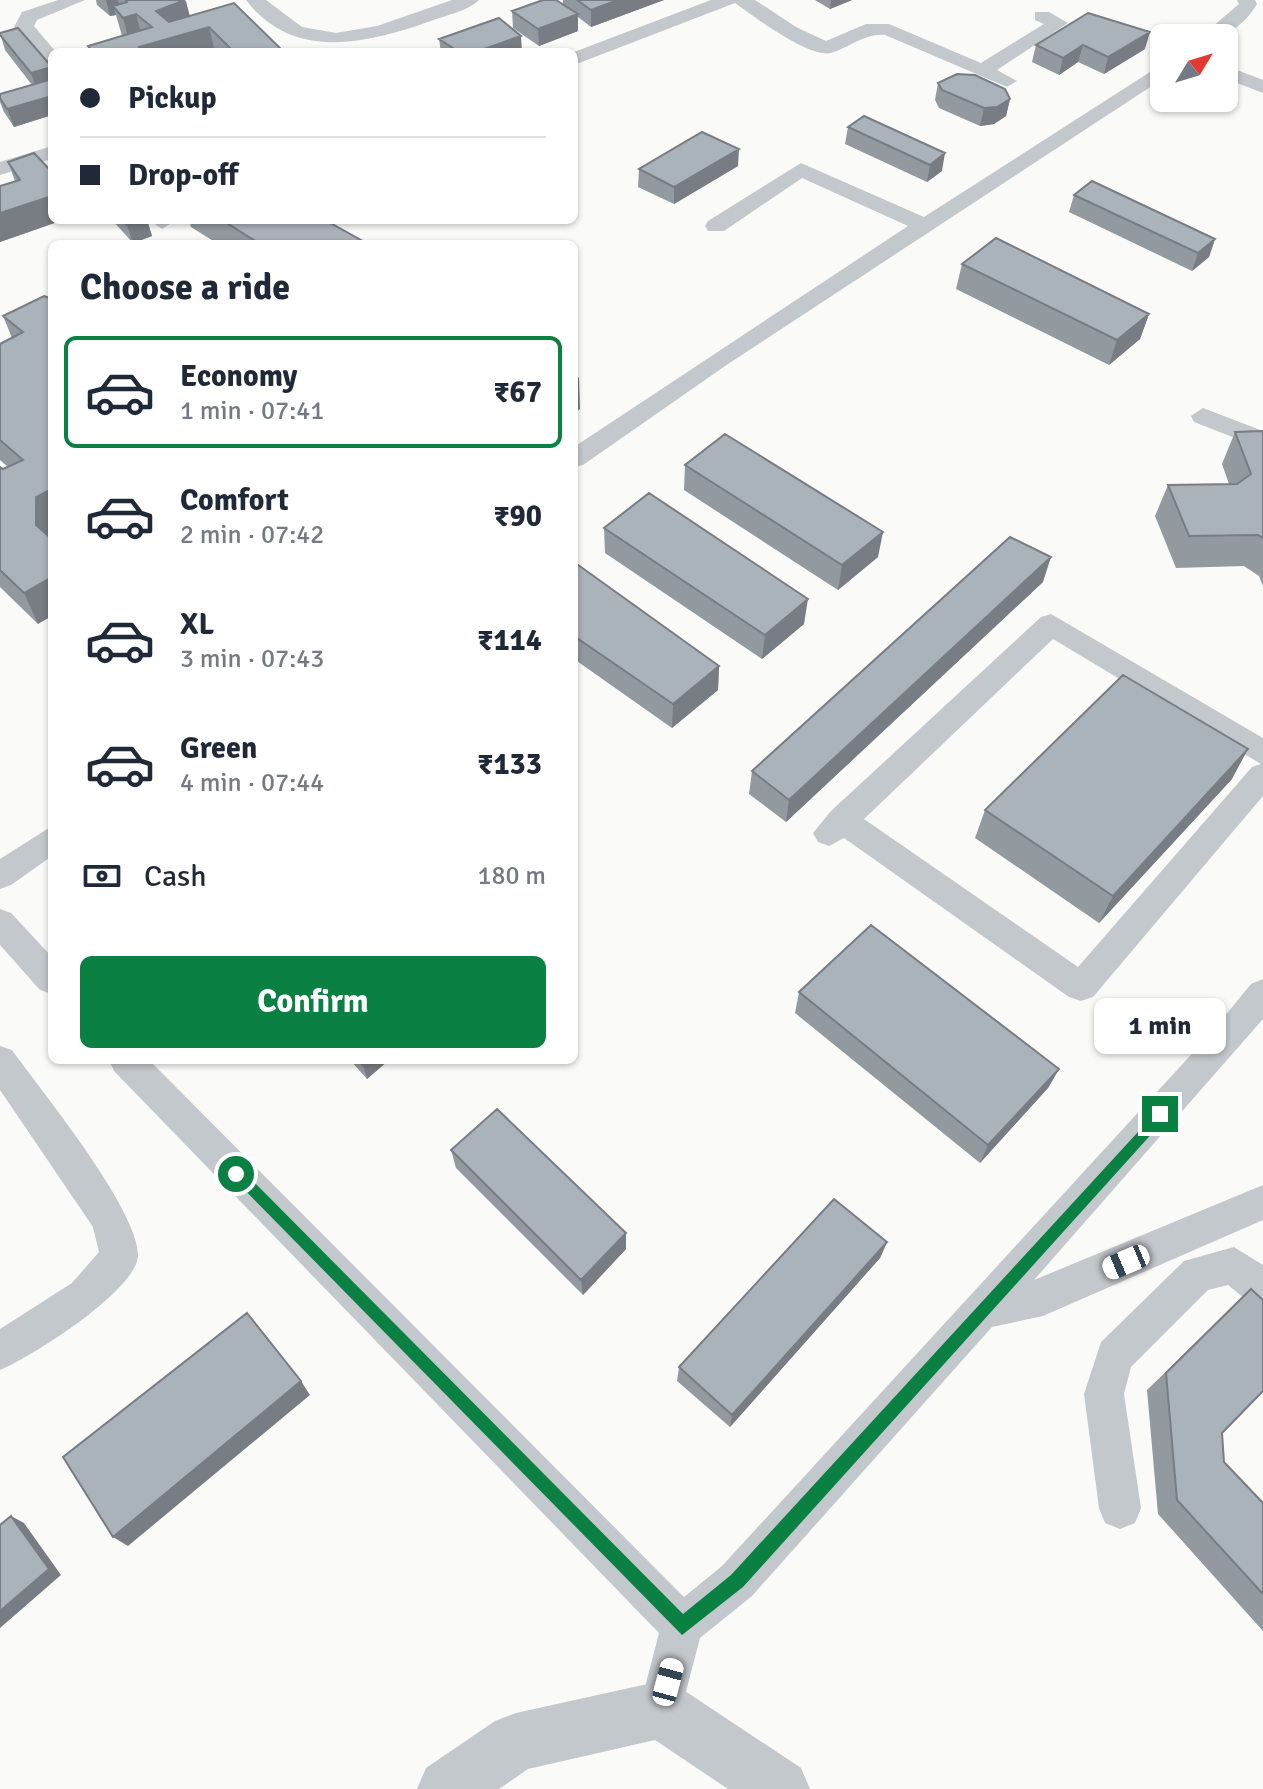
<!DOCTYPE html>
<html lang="en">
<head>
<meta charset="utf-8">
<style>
  body { margin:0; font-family:Signika,sans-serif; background:#f6f6f7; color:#1f2937; height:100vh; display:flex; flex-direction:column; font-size:30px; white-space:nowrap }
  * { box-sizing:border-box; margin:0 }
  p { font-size:26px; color:#747a83 }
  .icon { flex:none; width:44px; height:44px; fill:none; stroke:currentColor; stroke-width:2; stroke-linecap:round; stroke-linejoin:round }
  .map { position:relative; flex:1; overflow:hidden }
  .side { position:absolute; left:48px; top:240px; width:530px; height:824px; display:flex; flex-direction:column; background:#fff; border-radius:12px; box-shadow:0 2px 6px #0004 }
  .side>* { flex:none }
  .hud { position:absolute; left:48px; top:48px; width:530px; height:176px; border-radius:12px; box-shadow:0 2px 6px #0004; display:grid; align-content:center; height:176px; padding:0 32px; background:#fff }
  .needle { width:52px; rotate:52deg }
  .tools { position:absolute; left:1150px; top:24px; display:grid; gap:16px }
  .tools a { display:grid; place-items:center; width:88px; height:88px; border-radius:12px; background:#fff; box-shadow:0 2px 6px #0004; font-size:40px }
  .end { position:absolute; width:36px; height:36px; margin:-18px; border:10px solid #0b8043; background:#fff; box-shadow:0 0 0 4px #fff }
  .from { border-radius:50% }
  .bubble { position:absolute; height:56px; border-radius:12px; background:#fff; box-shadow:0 2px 6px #0004; font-size:26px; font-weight:700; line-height:56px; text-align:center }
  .car { position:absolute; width:24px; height:48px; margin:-24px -12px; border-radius:10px; box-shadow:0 0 6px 2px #0007; background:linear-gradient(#fff 24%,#345 0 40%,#fff 0 76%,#345 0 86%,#fff 0) }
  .hud b { display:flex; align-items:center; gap:28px; height:76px; font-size:30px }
  .hud b+b { border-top:2px solid #e0e1e3 }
  .hud i { width:20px; height:20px; background:#1f2937 }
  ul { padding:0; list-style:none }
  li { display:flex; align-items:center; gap:24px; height:112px; margin:0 16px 12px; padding:0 16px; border:4px solid transparent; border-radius:12px }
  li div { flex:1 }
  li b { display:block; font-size:30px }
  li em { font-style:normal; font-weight:700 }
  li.current { border-color:#0b8043 }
  li>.icon { width:72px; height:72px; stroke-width:1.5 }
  h2 { padding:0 32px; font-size:36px; line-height:96px }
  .pay { display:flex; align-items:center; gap:20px; height:88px; padding:0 32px; font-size:30px }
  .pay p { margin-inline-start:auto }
  .cta { display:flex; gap:16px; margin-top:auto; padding:16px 32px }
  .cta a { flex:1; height:92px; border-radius:12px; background:#0b8043; color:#fff; font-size:32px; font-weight:700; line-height:92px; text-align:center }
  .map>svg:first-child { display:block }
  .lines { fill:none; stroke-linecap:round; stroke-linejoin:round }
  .minor { fill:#c3c8cc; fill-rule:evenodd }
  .tertiary { fill:#c3c8cc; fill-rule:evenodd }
  .wall { fill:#929a9f }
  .shaded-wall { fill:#777d82 }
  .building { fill:#aab3b9; stroke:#777d82; stroke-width:2 }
  .route { fill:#0b8043 }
</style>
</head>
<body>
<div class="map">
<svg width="1263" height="1789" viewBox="0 0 1263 1789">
  <rect width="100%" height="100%" fill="#fafaf8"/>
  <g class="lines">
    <!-- minor -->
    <path class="minor" d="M58,0H85L37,20L34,26L56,52H52V65L45,63L14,27L22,12Z
      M246,0H266L302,27L336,33L377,26L452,0H479C469,11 443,16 428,22C365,44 293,61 246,0Z
      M711,0H755L796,27L826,41L866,24H889L981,63L1044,24L1035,20V12H1049L1068,23L997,70L1017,81L1007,87L885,35C865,33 849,48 831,53C809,58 753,16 735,3L574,65V52Z
      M1237,0H1255L1257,4C1243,27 1226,38 1199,38L1239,4Z
      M1164,63V78L728,364L583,465L574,467V447L908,226L802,178L724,231H708L705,226L708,221L801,163L924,217Z
      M1224,65L1263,80V93L1224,78Z
      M52,146V159L0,175V162Z
      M149,220H172L173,222L162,229Z
      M1203,408L1263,431V449L1194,422L1191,416Z
      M1051,614L1263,738V796L1093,997L1081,1001L1069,997L844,838L829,846L818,842L813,833L831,811L1041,617ZM1053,639L1261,764L1252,767L1078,967L864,819Z
      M52,826V856L11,885L0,889V859Z
      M0,909L11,913L52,957V994L40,990L0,945Z
      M1263,979V1019L1034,1280L1263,1185V1220L1043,1316L992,1327L752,1596L700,1638L677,1726L661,1732L645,1726L639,1710L659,1633L114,1071L109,1060H149L684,1597L722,1566L1211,1033L1251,984Z
      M0,1046L12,1050C42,1092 139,1210 138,1256C136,1291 30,1358 0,1370V1329L72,1283L99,1252L93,1227L0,1090Z
      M1234,1247L1263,1265V1309L1250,1303L1228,1285L1208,1290L1131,1367L1124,1394L1141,1508L1135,1523L1120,1529L1105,1523L1099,1508L1084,1394L1101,1342L1184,1261Z"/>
    <!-- tertiary -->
    <path class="tertiary" d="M661,1681L682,1689L801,1768L810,1789H728L655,1740L528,1769L499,1789H417L426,1768L495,1721L516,1713Z"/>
  </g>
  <!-- wall -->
  <path class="wall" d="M96,0H185L190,16L284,52H90L88,46L122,36L116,15L110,16L97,5Z
    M563,0H664L591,27L578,17V31L539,46L513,28L512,11L563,4Z
    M815,0H852L830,9Z
    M1088,13L1145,49L1104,74L1078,62L1059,75L1032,62L1036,45Z
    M18,28L52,115L14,127L4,112L0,102V94L32,85L5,50L0,33Z
    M439,39L522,52H441Z
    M938,83L1010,99L1006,116L994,124L980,126L939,108L935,100Z
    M848,127L942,171L927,182L845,144Z
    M8,162L52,220H63L0,242V186L15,181Z
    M738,166L674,204L638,187L639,169Z
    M1074,195L1215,239L1209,257L1192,271L1069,212Z
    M112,220H147L152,236L133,243Z
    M189,220H325L368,244H218L191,227Z
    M962,264L1149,314L1140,339L1109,365L956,289Z
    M44,296L50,529L38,624L0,587V467L3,469L8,467L0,460V344L12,338L3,316Z
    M1263,431V586L1259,576L1244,566L1176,568L1155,516L1168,485L1229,484L1222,464L1235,432Z
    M685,465L878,557L838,590L684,490Z
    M604,528L804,624L762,659L605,553Z
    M574,562L719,666L718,690L672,728L574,659Z
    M1043,582L786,822L749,794L752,771Z
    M1232,779L1099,923L975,838L985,810Z
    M799,992L1059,1069L1048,1088L980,1163L795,1013Z
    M350,1060H389L367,1079Z
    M451,1150L626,1249L583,1295L456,1168Z
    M887,1242L880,1258L730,1427L677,1381L679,1367Z
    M1251,1289L1222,1433L1224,1462L1263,1503V1631L1158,1514L1147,1390Z"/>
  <!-- shaded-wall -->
  <path class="shaded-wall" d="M106,0H118L122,14L113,6L116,15L110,16Z
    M618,0H664L591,27V10Z
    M831,0H852L830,9Z
    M186,1L193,31L209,27L215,52H140L139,47L163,40L156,11Z
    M136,14L144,45L131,49L123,18Z
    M578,14V31L539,46L538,29Z
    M1150,32L1145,49L1104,74L1108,57Z
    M521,36L522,52H476Z
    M1083,45L1078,62L1059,75L1063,58Z
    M52,67V86L37,90L31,73Z
    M52,96V115L14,127L7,109Z
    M1010,99L1006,116L994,124L980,126L984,108Z
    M739,149L738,166L674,204V187Z
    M945,153L942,171L927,182L930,165Z
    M52,196V220H63L0,242V213Z
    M142,220H147L152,236L133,243L127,225Z
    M1215,239L1209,257L1192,271L1198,253Z
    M1149,314L1140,339L1109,365L1117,340Z
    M579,377L580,409L574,414V381Z
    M52,489V528L50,529V556L36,525V497Z
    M883,532L878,557L838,590L842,565Z
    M1051,557L1043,582L786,822L789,800Z
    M52,577V616L38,624L24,593Z
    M808,599L804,624L762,659L765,635Z
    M719,666L718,690L672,728L673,704Z
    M1248,749L1232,779L1099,923L1113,896Z
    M369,1060H389L367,1079L363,1065Z
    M1059,1069L1048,1088L980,1163L988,1145Z
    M626,1233V1249L583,1295L581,1280Z
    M887,1242L880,1258L730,1427L732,1415Z
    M301,1381L310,1395L128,1546L113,1537Z
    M11,1516L24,1523L61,1575L0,1628V1611Z"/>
  <!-- building -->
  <path class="building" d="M126,0H185L156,11L169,22L234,3L284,52H234L209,27L139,47L144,52H93L88,46L152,27L136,14L123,18L113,6L127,2Z
    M543,0H556L578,14L538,29L512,11Z
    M577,0H618L591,10Z
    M1088,13L1150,32L1108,57L1083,45L1063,58L1036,45Z
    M499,18L521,36L476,52H459L439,39Z
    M18,28L52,67L31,73L0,35V33Z
    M957,74L975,75L1005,89L1010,99L997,107L984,108L942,90L938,83Z
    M52,79V96L7,109L0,98V94Z
    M864,116L945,153L930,165L848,127Z
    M702,132L739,149L674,187L639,169Z
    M34,153L52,172V196L0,213V186L20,180L8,162Z
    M1092,181L1215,239L1198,253L1074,195Z
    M122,220H142L127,225Z
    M222,220H325L368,244H260Z
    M996,238L1149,314L1117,340L962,264Z
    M44,296L52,299V489L36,497V525L52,539V577L24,593L0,570V467L3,469L23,460L0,440V344L23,332L3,316Z
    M1263,431V538L1258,535L1189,536L1168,485L1237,484L1251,474L1235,432Z
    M725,434L883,532L842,565L685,465Z
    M649,493L808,599L765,635L604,528Z
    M1010,537L1051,557L789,800L752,771Z
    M574,562L719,666L673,704L574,636Z
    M1123,675L1248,749L1113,896L985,810Z
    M871,925L1059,1069L988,1145L799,992Z
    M358,1060H369L363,1065Z
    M497,1109L626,1233L581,1280L451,1150Z
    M834,1199L887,1242L732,1415L679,1367Z
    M1251,1289L1263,1300V1391L1222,1433L1224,1462L1263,1503V1594L1177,1500L1166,1373Z
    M247,1313L301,1381L113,1537L63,1457Z
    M11,1516L49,1569L0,1611V1525Z"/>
  <!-- route -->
  <path class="route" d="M1160,1108L1165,1110V1119L743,1587L682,1635L229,1174L236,1167L241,1169L683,1614L731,1575Z"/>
</svg>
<div class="tools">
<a><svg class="needle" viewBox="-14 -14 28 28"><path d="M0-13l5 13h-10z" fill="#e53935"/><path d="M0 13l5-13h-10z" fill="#747a83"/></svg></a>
</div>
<i class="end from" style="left:236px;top:1174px"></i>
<i class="end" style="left:1160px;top:1114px"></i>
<div class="bubble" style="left:1094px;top:998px;width:132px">1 min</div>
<i class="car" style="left:1126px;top:1262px;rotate:247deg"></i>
<i class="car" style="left:668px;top:1682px;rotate:15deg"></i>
<div class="hud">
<b><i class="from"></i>Pickup</b>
<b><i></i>Drop-off</b>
</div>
<section class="side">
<h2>Choose a ride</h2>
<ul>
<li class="current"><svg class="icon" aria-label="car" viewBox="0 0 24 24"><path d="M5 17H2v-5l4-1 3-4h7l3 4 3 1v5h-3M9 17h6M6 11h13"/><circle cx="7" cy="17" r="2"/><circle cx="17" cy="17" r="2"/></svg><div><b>Economy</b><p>1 min · 07:41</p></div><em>₹67</em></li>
<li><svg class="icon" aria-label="car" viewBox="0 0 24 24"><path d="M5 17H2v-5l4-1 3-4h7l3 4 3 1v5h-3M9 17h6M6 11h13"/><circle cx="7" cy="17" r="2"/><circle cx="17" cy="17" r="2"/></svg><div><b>Comfort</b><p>2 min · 07:42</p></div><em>₹90</em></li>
<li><svg class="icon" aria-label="car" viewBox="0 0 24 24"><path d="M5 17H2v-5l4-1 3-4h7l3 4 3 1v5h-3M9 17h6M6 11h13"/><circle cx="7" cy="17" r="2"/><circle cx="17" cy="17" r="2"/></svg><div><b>XL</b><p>3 min · 07:43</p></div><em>₹114</em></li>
<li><svg class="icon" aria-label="car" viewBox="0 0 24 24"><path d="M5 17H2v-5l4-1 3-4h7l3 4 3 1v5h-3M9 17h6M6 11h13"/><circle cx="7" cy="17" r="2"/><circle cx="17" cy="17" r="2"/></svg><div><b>Green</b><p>4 min · 07:44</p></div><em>₹133</em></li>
</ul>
<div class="pay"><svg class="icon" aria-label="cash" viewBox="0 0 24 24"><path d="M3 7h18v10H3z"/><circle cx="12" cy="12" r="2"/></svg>Cash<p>180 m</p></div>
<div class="cta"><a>Confirm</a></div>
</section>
</div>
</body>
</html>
